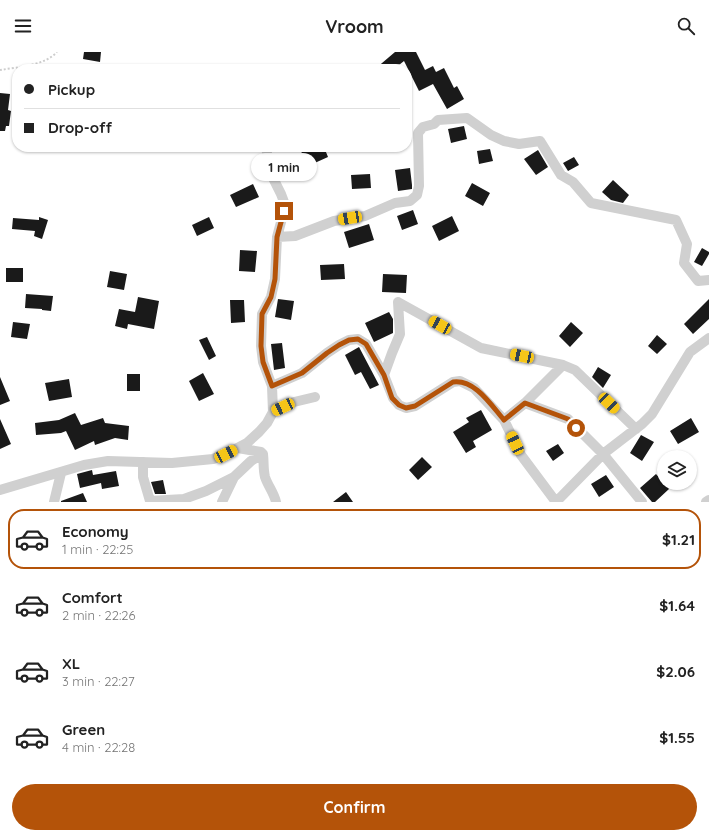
<!DOCTYPE html>
<html lang="en">
<head>
<meta charset="utf-8">
<style>
  body { margin:0; font-family:Quicksand,sans-serif; background:#f6f6f6; color:#222; height:100vh; display:flex; flex-direction:column; font-size:15px; white-space:nowrap }
  * { box-sizing:border-box; margin:0 }
  p { font-size:13px; color:#767676 }
  .icon { flex:none; width:22px; height:22px; fill:none; stroke:currentColor; stroke-width:2; stroke-linecap:round; stroke-linejoin:round }
  .map { position:relative; height:450px; overflow:hidden }
  .side { display:flex; flex-direction:column; background:#fff; flex:1 }
  .side>* { flex:none }
  .hud { position:absolute; left:12px; top:12px; width:400px; height:88px; border-radius:16px; box-shadow:0 1px 3px #0004; display:grid; align-content:center; height:88px; padding:0 12px; background:#fff }
  .fabs { position:absolute; left:657px; top:398px; display:grid; gap:8px }
  .fabs a { display:grid; place-items:center; width:40px; height:40px; border-radius:50%; background:#fff; box-shadow:0 1px 3px #0004; font-size:20px }
  .end { position:absolute; width:18px; height:18px; margin:-9px; border:5px solid #b45309; background:#fff; box-shadow:0 0 0 2px #fff }
  .from { border-radius:50% }
  .bubble { position:absolute; height:28px; border-radius:14px; background:#fff; box-shadow:0 1px 3px #0004; font-size:13px; font-weight:700; line-height:28px; text-align:center }
  .car { position:absolute; width:12px; height:24px; margin:-12px -6px; border-radius:5px; box-shadow:0 0 3px 1px #0007; background:linear-gradient(#f5c518 24%,#345 0 40%,#f5c518 0 76%,#345 0 86%,#f5c518 0) }
  .hud b { display:flex; align-items:center; gap:14px; height:38px; font-size:15px }
  .hud b+b { border-top:1px solid #e0e0e0 }
  .hud i { width:10px; height:10px; background:#222 }
  ul { padding:7px 0 0; list-style:none }
  li { display:flex; align-items:center; gap:12px; height:60px; margin:0 8px 6px; padding:0 4px; border:2px solid transparent; border-radius:16px }
  li div { flex:1 }
  li b { display:block; font-size:15px }
  li em { font-style:normal; font-weight:700 }
  li.current { border-color:#b45309 }
  li>.icon { width:36px; height:36px; stroke-width:1.5 }
  .primary-button { display:flex; gap:8px; margin-top:auto; padding:8px 12px }
  .primary-button a { flex:1; height:46px; border-radius:24px; background:#b45309; color:#fff; font-size:16px; font-weight:700; line-height:46px; text-align:center }
  header { display:flex; justify-content:space-between; align-items:center; height:52px; padding:0 12px; background:#fff; font-size:18px; font-weight:700 }
  .map>svg:first-child { display:block }
  .building { fill:#1a1a1a }
  .lines { fill:none; stroke-linecap:round; stroke-linejoin:round }
  .path { stroke:#cdcdcd; stroke-width:2; stroke-dasharray:2 2; stroke-linecap:butt }
  .street { stroke:#d0d0d0; stroke-width:10 }
  .route { stroke:#b45309; stroke-width:5 }
</style>
</head>
<body>
<header><svg class="icon" aria-label="menu" viewBox="0 0 24 24"><path d="M4 6h16M4 12h16M4 18h16"/></svg>Vroom<svg class="icon" aria-label="search" viewBox="0 0 24 24"><circle cx="10" cy="10" r="6"/><path d="M15 15l6 6"/></svg></header>
<div class="map">
<svg width="709" height="450" viewBox="0 0 709 450">
  <rect width="100%" height="100%" fill="#fff"/>
  <!-- building -->
  <path class="building" d="M84,0H101L100,10L83,7Z
    M395,0H416L425,18L433,14L436,20L444,16L454,36L457,34L464,47L447,57L433,32L419,39L404,9L394,17H375Z
    M0,41L10,42L8,58L11,59L9,74H6L5,79H0Z
    M464,74L467,87L451,91L448,77Z
    M299,95H324L328,105L308,114Z
    M490,97L493,109L479,112L477,99Z
    M538,98L548,115L536,123L524,107Z
    M574,105L579,113L568,119L563,111Z
    M410,116L412,133V137L398,139L395,118Z
    M370,122L371,136L352,137L351,123Z
    M613,128L629,143L623,151L611,148L602,140Z
    M472,131L490,141L483,154L465,144Z
    M253,132L259,145L236,155L230,143Z
    M413,158L418,172L402,178L397,164Z
    M452,164L459,179L439,189L432,174Z
    M39,165L48,168L42,187L34,184L35,179L12,177L13,166L39,168Z
    M209,165L214,176L197,184L192,173Z
    M369,172L374,188L349,196L344,180Z
    M702,196L709,200V202L702,214L694,210Z
    M240,198L257,199L255,220L239,219Z
    M344,212L345,227L321,228L320,213Z
    M6,216H23V230H6Z
    M110,219L127,222L124,238L107,235Z
    M383,222L407,223L406,241L382,240Z
    M26,242L53,244L51,259L42,258V257L25,256Z
    M138,245L159,249L154,277L128,272L127,277L115,274L119,257L135,260Z
    M278,247L294,249L291,268L275,265Z
    M709,247V267L693,282L684,272Z
    M230,248H244L245,270L231,271Z
    M389,260L393,267V281L374,290L365,271Z
    M13,270L30,272L27,287L11,285Z
    M571,270L583,281L570,295L559,284Z
    M657,283L667,292L657,302L648,294Z
    M207,285L216,304L209,308L199,288Z
    M282,291L285,316L274,318L271,292Z
    M359,295L379,333L370,337L361,320L355,323L345,303Z
    M598,315L611,323L603,336L592,325Z
    M203,321L214,342L199,349L189,329Z
    M127,322H140V339H127Z
    M0,325L10,349L0,353Z
    M69,327L72,345L49,349L45,331Z
    M481,358L492,378L473,389L476,395L466,401L453,380L469,370L466,366Z
    M75,361L81,373L103,366L105,371L129,374L128,388L115,386L95,393L94,389L75,398L66,379L61,381L36,383L35,371L59,368Z
    M691,366L699,380L678,392L670,379Z
    M0,367L11,392L0,397Z
    M641,383L654,390L642,409L630,401Z
    M558,392L564,401L553,409L546,399Z
    M422,405L432,415L418,428L409,418Z
    M92,418L93,423L116,419L119,434L102,437L101,431L80,436L77,422Z
    M656,422L669,437L655,450H652L640,436Z
    M606,423L614,435L599,445L591,432Z
    M163,428L166,442H155L151,430Z
    M346,440L353,450H333Z
    M83,441L87,450H61V449Z"/>
  <g class="lines">
    <!-- path -->
    <path class="path" d="M0,18C18,15 44,14 57,0"/>
    <!-- street -->
    <path class="street" d="M277,185L295,184L334,169L365,164L395,151L410,149L417,143L419,134L418,81L423,75L434,72L438,68L467,66L491,83L504,89L519,92L540,89L561,123L573,130L591,151L676,168L687,192L684,211L698,229L709,228
      M398,250L481,296L563,313L575,318L636,377
      M384,323L392,301L400,282L398,250
      M272,334L302,321L327,301L339,293L349,288L358,287L366,292L384,323L393,346L399,353L406,356L415,354L453,330L460,329L474,336L504,368L521,403L556,450
      M525,351L568,367L603,402L642,450
      M273,360L294,350L315,345
      M504,368L525,351L563,313
      M238,396L261,400L263,402C264,410 263,417 265,425C268,434 274,441 276,450
      M143,410V425L150,449L184,447L206,439L234,425L251,409L262,402
      M0,438L84,413L108,409L172,411L213,407L226,402L247,391L259,380L267,371L273,360L272,334L263,310L261,294L262,262L271,245L275,227L277,185L284,159V150L281,142L269,118L267,111V101L266,95
      M54,450L61,421
      M222,450L234,425
      M556,450L603,402L642,372L652,362L690,300L709,286
      M706,450L709,448"/>
  </g>
  <g class="lines">
    <!-- route -->
    <path class="route" d="M284,159L277,185L275,227L271,245L262,262L261,294L263,310L272,334L302,321L327,301L339,293L349,288L358,287L366,292L384,323L392,346L399,353L406,356L415,354L453,330C475,327 491,353 504,368L525,351L568,367L576,376"/>
  </g>
</svg>
<div class="fabs">
<a><svg class="icon" aria-label="layers" viewBox="0 0 24 24"><path d="M12 4l9 5-9 5-9-5zM3 14l9 5 9-5"/></svg></a>
</div>
<i class="end from" style="left:576px;top:376px"></i>
<i class="end" style="left:284px;top:159px"></i>
<div class="bubble" style="left:251px;top:101px;width:66px">1 min</div>
<i class="car" style="left:350px;top:166px;rotate:260deg"></i>
<i class="car" style="left:440px;top:273px;rotate:299deg"></i>
<i class="car" style="left:522px;top:304px;rotate:282deg"></i>
<i class="car" style="left:609px;top:351px;rotate:134deg"></i>
<i class="car" style="left:283px;top:355px;rotate:245deg"></i>
<i class="car" style="left:515px;top:391px;rotate:335deg"></i>
<i class="car" style="left:226px;top:402px;rotate:63deg"></i>
<div class="hud">
<b><i class="from"></i>Pickup</b>
<b><i></i>Drop-off</b>
</div>
</div>
<section class="side">
<ul>
<li class="current"><svg class="icon" aria-label="car" viewBox="0 0 24 24"><path d="M5 17H2v-5l4-1 3-4h7l3 4 3 1v5h-3M9 17h6M6 11h13"/><circle cx="7" cy="17" r="2"/><circle cx="17" cy="17" r="2"/></svg><div><b>Economy</b><p>1 min · 22:25</p></div><em>$1.21</em></li>
<li><svg class="icon" aria-label="car" viewBox="0 0 24 24"><path d="M5 17H2v-5l4-1 3-4h7l3 4 3 1v5h-3M9 17h6M6 11h13"/><circle cx="7" cy="17" r="2"/><circle cx="17" cy="17" r="2"/></svg><div><b>Comfort</b><p>2 min · 22:26</p></div><em>$1.64</em></li>
<li><svg class="icon" aria-label="car" viewBox="0 0 24 24"><path d="M5 17H2v-5l4-1 3-4h7l3 4 3 1v5h-3M9 17h6M6 11h13"/><circle cx="7" cy="17" r="2"/><circle cx="17" cy="17" r="2"/></svg><div><b>XL</b><p>3 min · 22:27</p></div><em>$2.06</em></li>
<li><svg class="icon" aria-label="car" viewBox="0 0 24 24"><path d="M5 17H2v-5l4-1 3-4h7l3 4 3 1v5h-3M9 17h6M6 11h13"/><circle cx="7" cy="17" r="2"/><circle cx="17" cy="17" r="2"/></svg><div><b>Green</b><p>4 min · 22:28</p></div><em>$1.55</em></li>
</ul>
<div class="primary-button"><a>Confirm</a></div>
</section>
</body>
</html>
